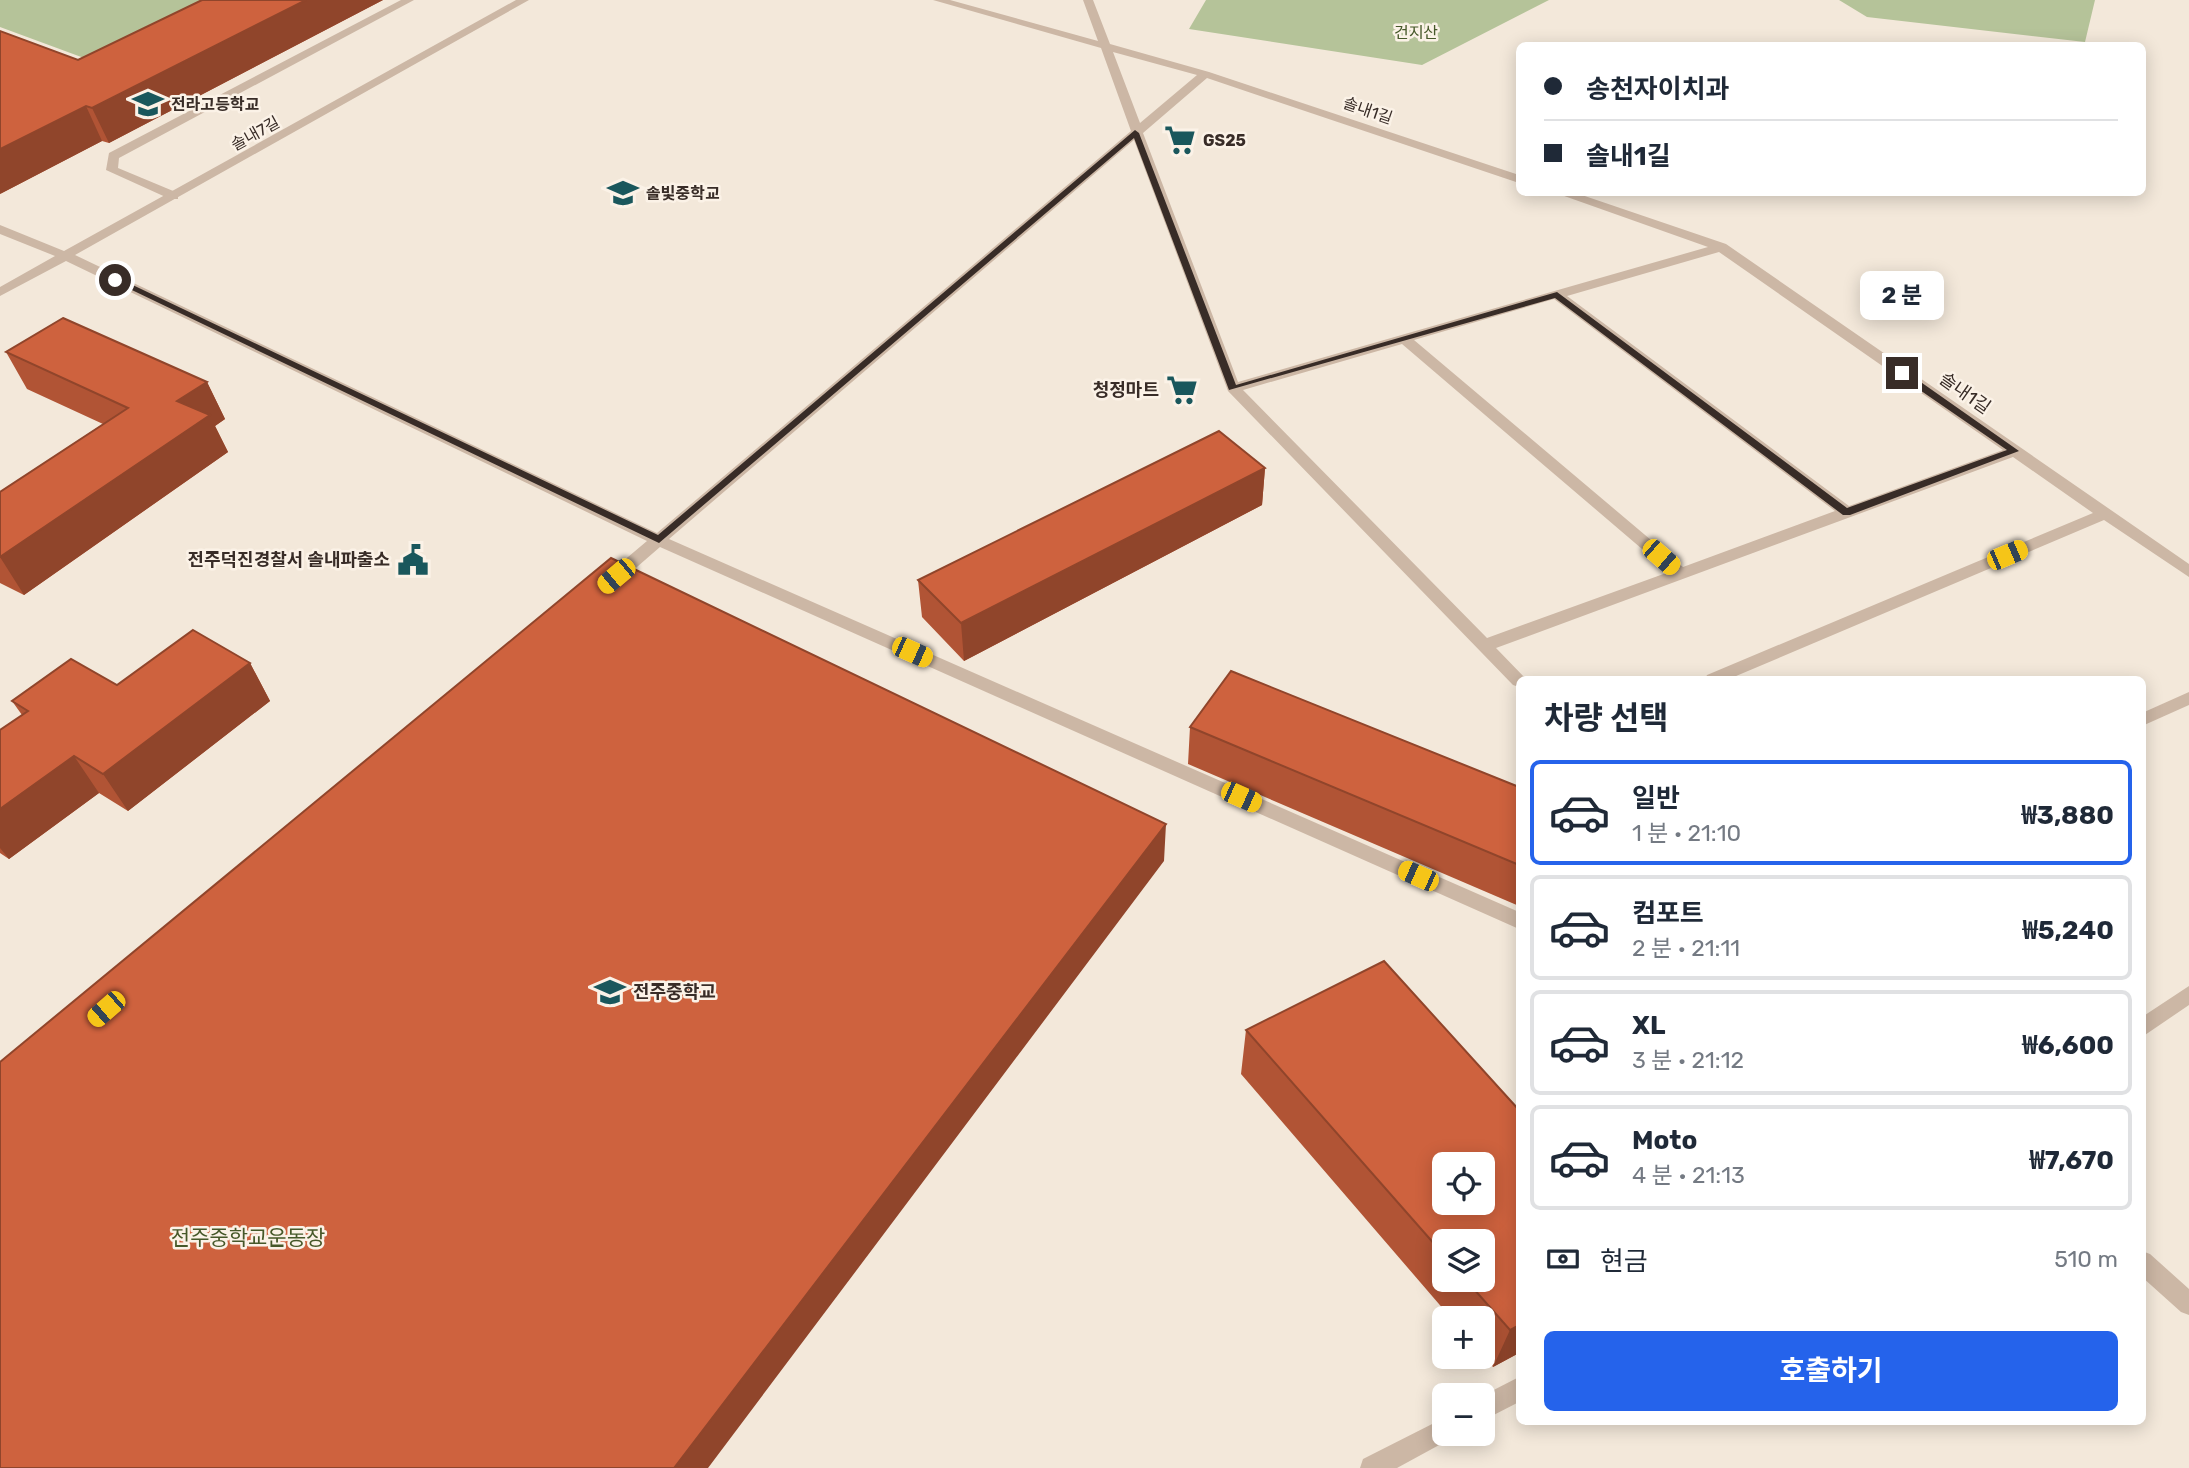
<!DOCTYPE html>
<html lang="ko">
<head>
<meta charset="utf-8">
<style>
  body { margin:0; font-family:Rubik,"Noto Sans KR",sans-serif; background:#f6f6f7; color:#1f2937; height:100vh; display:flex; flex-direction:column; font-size:26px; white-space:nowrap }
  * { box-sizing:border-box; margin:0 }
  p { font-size:23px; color:#747a83 }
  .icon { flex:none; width:38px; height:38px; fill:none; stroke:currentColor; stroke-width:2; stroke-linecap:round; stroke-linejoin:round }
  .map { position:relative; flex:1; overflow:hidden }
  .drawer { position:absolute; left:1516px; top:676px; width:630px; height:749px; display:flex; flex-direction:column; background:#fff; border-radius:10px; box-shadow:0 4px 18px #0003 }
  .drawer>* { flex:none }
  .top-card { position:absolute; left:1516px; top:42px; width:630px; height:154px; border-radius:10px; box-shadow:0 4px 18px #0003; display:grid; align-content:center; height:154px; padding:0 28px; background:#fff }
  .controls { position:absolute; left:1432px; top:1152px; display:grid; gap:14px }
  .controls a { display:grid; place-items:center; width:63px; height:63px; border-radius:10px; background:#fff; box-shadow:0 4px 18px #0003; font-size:35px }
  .end { position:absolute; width:32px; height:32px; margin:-16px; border:9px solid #382c27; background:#fff; box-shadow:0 0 0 4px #fff }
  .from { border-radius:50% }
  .bubble { position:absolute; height:49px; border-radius:10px; background:#fff; box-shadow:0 4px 18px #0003; font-size:23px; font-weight:700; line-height:49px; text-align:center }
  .car { position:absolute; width:21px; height:42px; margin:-21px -10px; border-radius:9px; box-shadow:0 0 5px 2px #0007; background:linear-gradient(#f5c518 24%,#345 0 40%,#f5c518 0 76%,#345 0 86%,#f5c518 0) }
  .top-card b { display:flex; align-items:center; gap:24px; height:66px; font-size:26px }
  .top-card b+b { border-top:2px solid #e0e1e3 }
  .top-card i { width:18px; height:18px; background:#1f2937 }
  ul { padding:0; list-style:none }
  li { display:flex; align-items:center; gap:21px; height:105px; margin:0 14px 10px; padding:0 14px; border:4px solid #e0e1e3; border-radius:10px }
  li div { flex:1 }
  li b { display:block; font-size:26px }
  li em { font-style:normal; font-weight:700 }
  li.selected { border-color:#2563eb }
  li>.icon { width:63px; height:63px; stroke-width:1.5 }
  h2 { padding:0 28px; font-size:32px; line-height:84px }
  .pay { display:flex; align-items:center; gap:18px; height:77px; padding:0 28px; font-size:26px }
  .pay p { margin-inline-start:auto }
  .button { display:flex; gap:14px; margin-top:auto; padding:14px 28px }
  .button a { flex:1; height:80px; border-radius:10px; background:#2563eb; color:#fff; font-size:28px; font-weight:700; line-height:80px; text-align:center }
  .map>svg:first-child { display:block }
  .green { fill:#b5c399 }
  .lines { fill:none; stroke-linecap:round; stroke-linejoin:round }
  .service { fill:#ccb7a5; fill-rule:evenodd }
  .minor { fill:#ccb7a5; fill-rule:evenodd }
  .wall { fill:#b15435; fill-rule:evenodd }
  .shaded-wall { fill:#90452b }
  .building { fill:#ce623e; stroke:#90452b; stroke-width:2; fill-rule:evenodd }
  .route { fill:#382c27 }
  .labels { text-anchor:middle; stroke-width:5; stroke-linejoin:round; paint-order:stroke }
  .far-park-label { font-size:16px; fill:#465829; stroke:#fbf2e7 }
  .far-poi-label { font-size:16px; font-weight:bold; fill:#382c27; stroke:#fbf2e7; text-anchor:start }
  .far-street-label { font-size:16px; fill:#382c27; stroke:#fbf2e7 }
  .poi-label { font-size:18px; font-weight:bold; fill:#382c27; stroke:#fbf2e7; text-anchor:end }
  .street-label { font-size:18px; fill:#382c27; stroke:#fbf2e7 }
  .near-park-label { font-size:21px; fill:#465829; stroke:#fbf2e7 }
</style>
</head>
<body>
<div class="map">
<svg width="2189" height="1468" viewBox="0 0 2189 1468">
  <rect width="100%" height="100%" fill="#f3e8da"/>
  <!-- green -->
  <path class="green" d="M0,0H203L84,58L0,27Z
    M1206,0H1549L1422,65L1189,29Z
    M1839,0H2095L2085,42L1867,17Z"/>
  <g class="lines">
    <!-- service -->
    <path class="service" d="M401,0H414L119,158L118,168L178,193V199H170L106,170L109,153Z"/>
    <!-- minor -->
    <path class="minor" d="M516,0H529L75,255L657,533L1131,131L1101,48L933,0H950L1098,41L1083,0H1093L1110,44L1209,72L1519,175V183L1207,78L1143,133L1238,382L1708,247L1553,192H1573L1726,244L2189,564V577L2104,520L1729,679H1705L1707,675L2093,513L2013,457L1496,648L1526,679H1519V687L1513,685L1228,391L1134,140L669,539L1519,912V929L660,547L615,586H603L601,582L603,578L647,541L66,261L0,296V287L55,256L0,234V225L64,251ZM1113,52L1197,75L1140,123ZM1719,252L2003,450L1849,506L1567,296ZM1554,299L1835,511L1683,567L1414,340ZM1402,344L1669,572L1487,638L1243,390Z
      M2189,692V705L2142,726V713Z
      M2189,986V1005L2142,1037V1017Z
      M2142,1251L2150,1254L2189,1289V1315L2181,1312L2142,1277Z
      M1519,1377V1402L1482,1421V1396Z
      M1444,1418V1433H1455L1452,1438L1397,1468H1360L1363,1459Z"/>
  </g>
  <!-- wall -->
  <path class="wall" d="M202,0H383L109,143L102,141L0,194L78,60Z
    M6,352L207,382L225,419L215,426L228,452L24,595L0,583V492L103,424L27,389Z
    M1265,468L1262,505L964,661L922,617L918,580Z
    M250,663L270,701L128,811L99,793L9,859L0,853V730L22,715L12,701Z
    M1190,727L1519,787V906L1188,764Z
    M1246,1030L1519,1110V1353L1493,1367L1482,1354V1318H1451L1241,1074ZM1444,1241L1482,1279H1444Z"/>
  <!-- shaded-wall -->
  <path class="shaded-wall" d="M306,0H383L109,143L92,108Z
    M86,106L102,141L0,194V149Z
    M207,382L225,419L215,426L228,452L24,595L0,557L177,401Z
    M1265,468L1262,505L964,661L961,623Z
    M250,663L270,701L128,811L103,774Z
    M74,756L99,793L9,859L0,848V809Z
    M1166,824L1164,861L708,1468H674Z
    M1519,1325V1353L1493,1367L1510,1330Z"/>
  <!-- building -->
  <path class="building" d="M202,0H306L92,108L86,106L0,149V31L78,60Z
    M63,318L207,382L177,401L210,415L0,557V492L128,408L6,352Z
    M1219,431L1265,468L961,623L918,580Z
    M611,558L1166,824L674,1468H0V1062Z
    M193,630L250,663L103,774L74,756L0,809V730L28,711L12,701L71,659L117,685Z
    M1231,671L1519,787V865L1190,727Z
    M1384,961L1519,1110V1325L1510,1330L1465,1279H1482V1241H1444V1255L1246,1030ZM1444,1164H1482V1202H1444Z"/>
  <!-- route -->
  <path class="route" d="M1135,130L1139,133L1236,385L1557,292L1847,508L2007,450L1898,375V371H1905L2019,451L1850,515H1843L1555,298L1229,390L1134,138L659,543L111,280L118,278L658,535Z"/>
  <!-- icons -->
  <defs>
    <symbol id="school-bare" viewBox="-9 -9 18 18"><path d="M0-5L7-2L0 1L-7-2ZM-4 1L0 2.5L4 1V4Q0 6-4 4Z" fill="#1a575c" stroke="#fbf2e7" stroke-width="2.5" paint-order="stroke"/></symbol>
    <symbol id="supermarket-bare" viewBox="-9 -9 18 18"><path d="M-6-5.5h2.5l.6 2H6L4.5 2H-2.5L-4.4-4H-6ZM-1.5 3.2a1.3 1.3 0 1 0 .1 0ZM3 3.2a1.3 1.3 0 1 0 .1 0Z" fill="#1a575c" stroke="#fbf2e7" stroke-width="2.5" paint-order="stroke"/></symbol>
    <symbol id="civic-bare" viewBox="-9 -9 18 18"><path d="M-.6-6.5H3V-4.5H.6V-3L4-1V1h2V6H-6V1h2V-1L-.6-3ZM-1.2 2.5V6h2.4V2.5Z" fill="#1a575c" stroke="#fbf2e7" stroke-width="2.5" paint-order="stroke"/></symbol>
  </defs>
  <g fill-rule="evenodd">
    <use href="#school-bare" x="126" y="82" width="44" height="44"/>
    <use href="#supermarket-bare" x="1158" y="118" width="44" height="44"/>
    <use href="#school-bare" x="601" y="171" width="44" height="44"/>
    <use href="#supermarket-bare" x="1160" y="368" width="44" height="44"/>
    <use href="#civic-bare" x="391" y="538" width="44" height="44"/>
    <use href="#school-bare" x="588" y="970" width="44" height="44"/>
  </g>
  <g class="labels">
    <!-- far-park labels -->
    <g class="far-park-label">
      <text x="1416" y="38">건지산</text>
    </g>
    <!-- far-poi labels -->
    <g class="far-poi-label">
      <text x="171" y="110">전라고등학교</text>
      <text x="1203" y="146">GS25</text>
      <text x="646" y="199">솔빛중학교</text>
    </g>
    <!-- far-street labels -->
    <g class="far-street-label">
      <text transform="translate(1368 110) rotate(19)" y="6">솔내1길</text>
      <text transform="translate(255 133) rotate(-29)" y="6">솔내7길</text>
    </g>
    <!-- poi labels -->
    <g class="poi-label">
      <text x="1159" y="396">청정마트</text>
      <text x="390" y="566">전주덕진경찰서 솔내파출소</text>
      <text x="633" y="998" text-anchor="start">전주중학교</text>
    </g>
    <!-- street labels -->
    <g class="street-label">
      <text transform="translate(1965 393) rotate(35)" y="6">솔내1길</text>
    </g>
    <!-- near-park labels -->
    <g class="near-park-label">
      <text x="248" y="1245">전주중학교운동장</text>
    </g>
  </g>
</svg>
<div class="controls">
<a><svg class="icon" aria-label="locate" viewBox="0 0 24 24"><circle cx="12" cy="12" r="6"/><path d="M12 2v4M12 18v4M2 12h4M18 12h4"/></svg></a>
<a><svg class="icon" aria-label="layers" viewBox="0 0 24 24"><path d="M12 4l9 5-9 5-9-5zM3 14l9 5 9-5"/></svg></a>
<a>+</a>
<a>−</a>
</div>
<i class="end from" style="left:115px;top:280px"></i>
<i class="end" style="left:1902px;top:373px"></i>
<div class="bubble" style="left:1860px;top:271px;width:84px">2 분</div>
<i class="car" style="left:2007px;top:555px;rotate:67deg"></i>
<i class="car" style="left:1661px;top:557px;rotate:131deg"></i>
<i class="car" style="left:616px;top:576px;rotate:230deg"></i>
<i class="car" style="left:912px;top:652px;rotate:114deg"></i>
<i class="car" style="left:1241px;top:797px;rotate:114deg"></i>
<i class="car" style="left:1418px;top:876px;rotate:294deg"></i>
<i class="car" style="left:106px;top:1009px;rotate:229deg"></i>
<div class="top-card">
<b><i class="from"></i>송천자이치과</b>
<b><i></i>솔내1길</b>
</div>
<section class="drawer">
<h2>차량 선택</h2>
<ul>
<li class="selected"><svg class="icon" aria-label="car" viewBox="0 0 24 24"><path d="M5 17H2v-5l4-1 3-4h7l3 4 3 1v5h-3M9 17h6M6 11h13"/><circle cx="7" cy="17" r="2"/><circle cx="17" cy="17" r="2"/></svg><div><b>일반</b><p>1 분 · 21:10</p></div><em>₩3,880</em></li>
<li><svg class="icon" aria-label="car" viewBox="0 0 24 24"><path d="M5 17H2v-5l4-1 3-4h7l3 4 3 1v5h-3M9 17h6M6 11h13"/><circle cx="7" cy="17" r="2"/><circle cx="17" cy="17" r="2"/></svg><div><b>컴포트</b><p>2 분 · 21:11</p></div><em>₩5,240</em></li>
<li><svg class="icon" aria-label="car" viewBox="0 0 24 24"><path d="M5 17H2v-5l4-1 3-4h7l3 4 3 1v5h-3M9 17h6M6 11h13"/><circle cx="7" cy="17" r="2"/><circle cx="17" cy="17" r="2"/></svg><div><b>XL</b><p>3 분 · 21:12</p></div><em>₩6,600</em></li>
<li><svg class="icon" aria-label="car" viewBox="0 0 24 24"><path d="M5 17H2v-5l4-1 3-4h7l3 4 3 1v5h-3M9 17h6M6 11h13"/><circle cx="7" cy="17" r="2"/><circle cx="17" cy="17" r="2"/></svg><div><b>Moto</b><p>4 분 · 21:13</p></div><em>₩7,670</em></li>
</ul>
<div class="pay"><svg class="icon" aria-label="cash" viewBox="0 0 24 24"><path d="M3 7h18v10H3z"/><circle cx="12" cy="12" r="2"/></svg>현금<p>510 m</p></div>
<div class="button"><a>호출하기</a></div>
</section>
</div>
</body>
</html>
